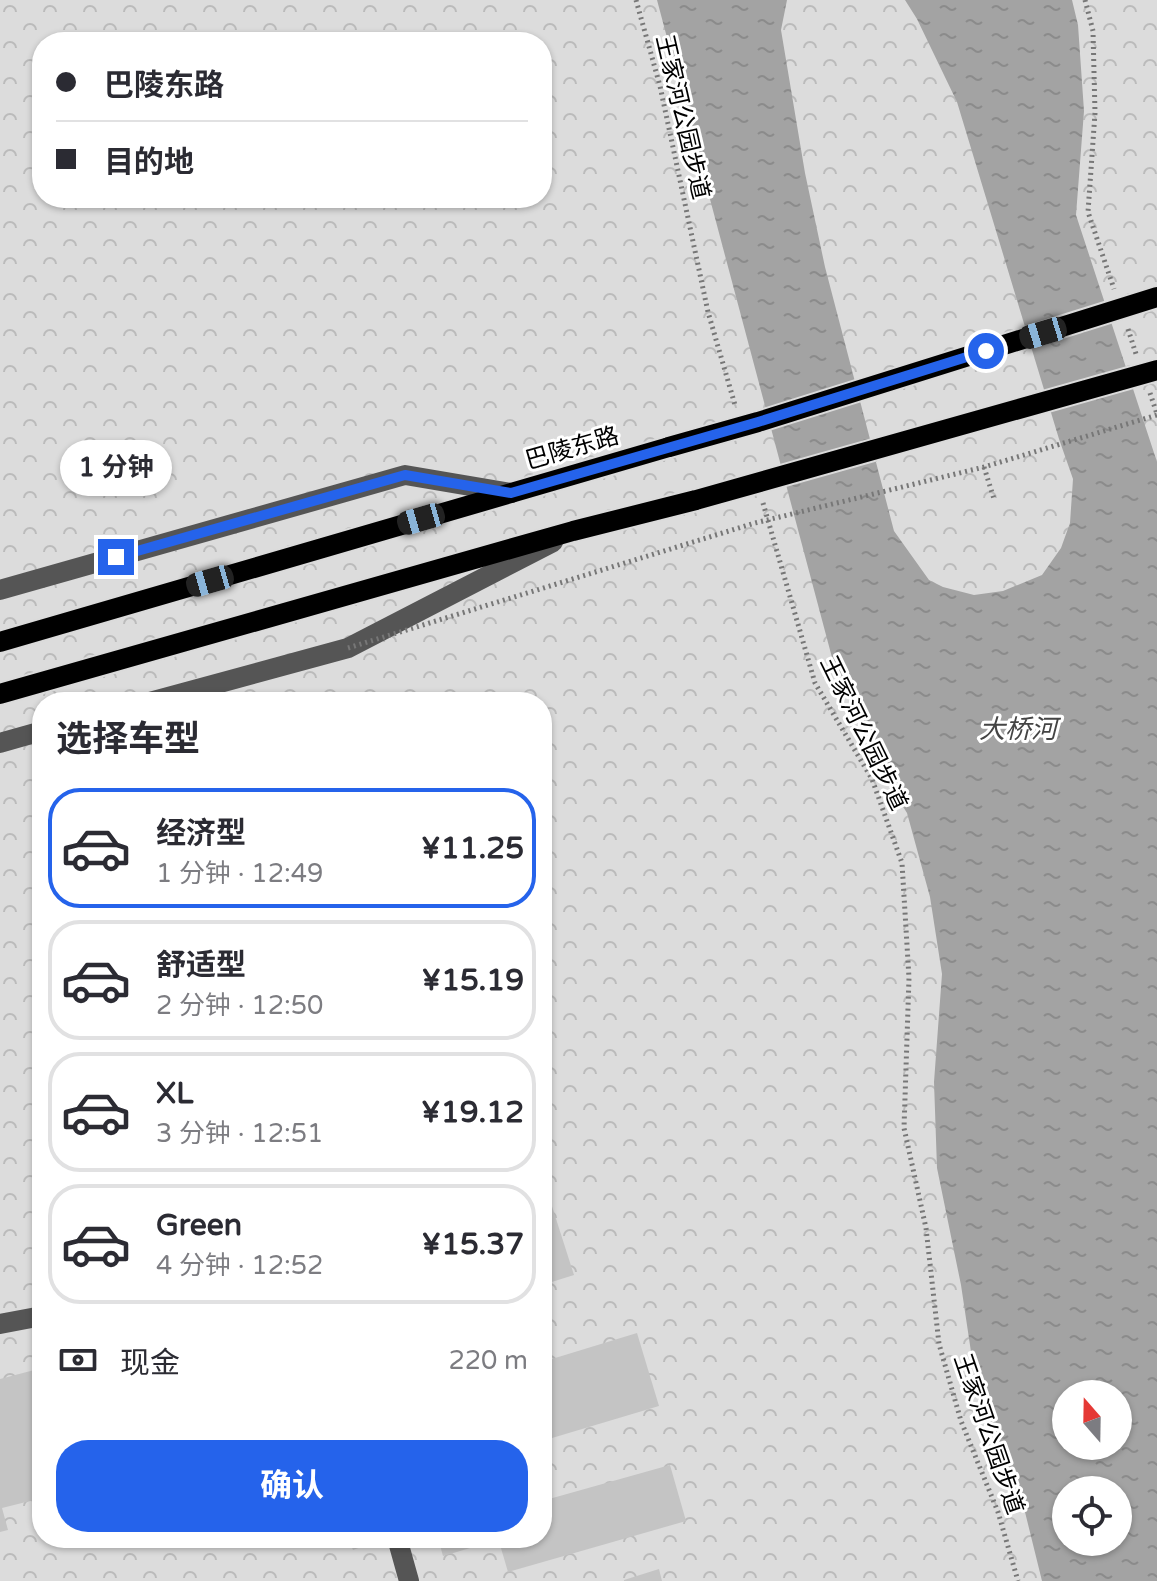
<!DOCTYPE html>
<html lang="zh">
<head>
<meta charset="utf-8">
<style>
  body { margin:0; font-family:"Varela Round","Noto Sans SC",sans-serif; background:#f2f2f3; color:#2b2b33; height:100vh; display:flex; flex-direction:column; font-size:30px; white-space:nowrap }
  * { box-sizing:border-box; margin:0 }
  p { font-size:26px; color:#7c7c81 }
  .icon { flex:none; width:44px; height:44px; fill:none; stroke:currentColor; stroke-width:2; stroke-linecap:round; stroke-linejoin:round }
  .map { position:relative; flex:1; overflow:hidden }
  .side { position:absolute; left:32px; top:692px; width:520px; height:856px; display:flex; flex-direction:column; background:#fff; border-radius:32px; box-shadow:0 2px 6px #0004 }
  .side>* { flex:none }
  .top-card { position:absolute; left:32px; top:32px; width:520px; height:176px; border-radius:32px; box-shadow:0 2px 6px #0004; display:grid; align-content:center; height:176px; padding:0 24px; background:#fff }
  .needle { width:52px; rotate:340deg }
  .fabs { position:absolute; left:1052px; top:1380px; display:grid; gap:16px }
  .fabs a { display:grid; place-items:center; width:80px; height:80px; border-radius:50%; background:#fff; box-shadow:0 2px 6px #0004; font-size:40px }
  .end { position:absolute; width:36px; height:36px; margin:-18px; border:10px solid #2563eb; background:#fff; box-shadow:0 0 0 4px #fff }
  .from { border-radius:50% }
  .bubble { position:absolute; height:56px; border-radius:28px; background:#fff; box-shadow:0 2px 6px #0004; font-size:26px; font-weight:700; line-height:56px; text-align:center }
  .car { position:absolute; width:24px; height:48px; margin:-24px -12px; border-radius:10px; box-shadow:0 0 6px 2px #0007; background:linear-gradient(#222 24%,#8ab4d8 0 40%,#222 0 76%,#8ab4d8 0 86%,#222 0) }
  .top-card b { display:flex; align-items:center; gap:28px; height:76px; font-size:30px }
  .top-card b+b { border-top:2px solid #e1e1e2 }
  .top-card i { width:20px; height:20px; background:#2b2b33 }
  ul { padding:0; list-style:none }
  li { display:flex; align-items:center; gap:24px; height:120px; margin:0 16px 12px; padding:0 8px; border:4px solid #e1e1e2; border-radius:32px }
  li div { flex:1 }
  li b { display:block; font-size:30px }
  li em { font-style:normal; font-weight:700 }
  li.current { border-color:#2563eb }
  li>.icon { width:72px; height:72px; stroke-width:1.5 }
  h2 { padding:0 24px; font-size:36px; line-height:96px }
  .pay { display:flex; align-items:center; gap:20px; height:88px; padding:0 24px; font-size:30px }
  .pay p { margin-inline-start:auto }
  .button { display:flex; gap:16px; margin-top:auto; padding:16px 24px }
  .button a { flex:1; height:92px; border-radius:32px; background:#2563eb; color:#fff; font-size:32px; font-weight:700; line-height:92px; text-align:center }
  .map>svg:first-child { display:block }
  .park { fill:url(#park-crowns); fill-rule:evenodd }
  .water { fill:url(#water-ripples); fill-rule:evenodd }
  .building { fill:#c4c4c4 }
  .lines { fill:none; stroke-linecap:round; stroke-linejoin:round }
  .major-casing { stroke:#dbdbdb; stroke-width:24 }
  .path { stroke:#777; stroke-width:5; stroke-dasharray:2 4; stroke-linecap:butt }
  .minor { stroke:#555; stroke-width:20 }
  .major { stroke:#000; stroke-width:20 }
  .major-bridge-casing { stroke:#dbdbdb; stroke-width:24; stroke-linecap:butt }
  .path-bridge { stroke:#777; stroke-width:5; stroke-dasharray:2 4; stroke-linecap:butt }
  .major-bridge { stroke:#000; stroke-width:20 }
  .route { stroke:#2563eb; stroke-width:10 }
  .labels { text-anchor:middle; stroke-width:6; stroke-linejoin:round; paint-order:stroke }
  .street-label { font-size:24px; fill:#000; stroke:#fff }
  .water-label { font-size:26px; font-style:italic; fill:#444; stroke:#fff }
</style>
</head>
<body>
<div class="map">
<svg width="1157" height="1581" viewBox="0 0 1157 1581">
  <defs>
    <pattern id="park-crowns" width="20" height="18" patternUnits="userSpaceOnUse" patternTransform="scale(2)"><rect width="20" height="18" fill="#dcdcdc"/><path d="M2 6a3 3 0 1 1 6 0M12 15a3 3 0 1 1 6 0" fill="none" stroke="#bbb"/></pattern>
    <pattern id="water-ripples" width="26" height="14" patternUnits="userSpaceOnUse" patternTransform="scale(2)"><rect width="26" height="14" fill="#a3a3a3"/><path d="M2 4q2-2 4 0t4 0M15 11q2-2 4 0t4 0" fill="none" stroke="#8b8b8b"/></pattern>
  </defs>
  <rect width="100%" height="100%" fill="#fff"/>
  <!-- park -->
  <path class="park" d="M0,0H1157V1581H0ZM42,42H542V198H42ZM42,702H542V1538H42ZM1066,1394H1118V1446H1066ZM1066,1490H1118V1542H1066Z"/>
  <!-- water -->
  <path class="water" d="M657,0H787L781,30L805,173L825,267L894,531L929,580L943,587L974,595L1003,591L1042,575L1061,548L1070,523L1073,479L1059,439L957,102L917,19L905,0H1072L1078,25L1084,111L1076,215L1157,462V1581H1042L1025,1512L980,1412L961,1285L937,1168L934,1082L942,974L930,897L907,813L880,770L834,665ZM1066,1394H1118V1446H1066ZM1066,1490H1118V1542H1066Z"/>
  <!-- building -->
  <path class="building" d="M550,1200L574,1275L542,1285V1203Z
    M637,1333L659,1406L542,1441V1362Z
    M42,1368V1498L2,1508L8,1530L0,1532V1379Z
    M670,1465L686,1521L508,1572L498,1538H542V1501Z
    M348,1538H370L372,1543L353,1550Z
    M438,1538H475L477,1546L443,1556Z
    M659,1569L662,1581H624V1580Z"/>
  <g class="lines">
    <defs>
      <path id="major" d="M0,642L669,447
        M0,694L573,531L696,500"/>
    </defs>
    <!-- major casing -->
    <use href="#major" class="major-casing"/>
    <!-- path -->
    <path class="path" d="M636,0L660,86L708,312L735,405
      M1085,0L1093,31L1095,113L1088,212L1114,289
      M1128,329L1136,354
      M1150,393L1157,414
      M984,467L994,499
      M763,503L815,683L872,779L902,863L909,978L904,1128L926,1228L939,1344L961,1421L998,1512L1018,1581"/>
    <!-- minor -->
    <path class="minor" d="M0,590L405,475L511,493
      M150,702L348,648L553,542
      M0,743L42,731
      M0,1324L42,1316
      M397,1538L409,1581"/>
    <!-- major -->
    <use href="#major" class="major"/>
    <defs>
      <path id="major-bridge" d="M669,447L758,422L1157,297
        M696,500L1157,370"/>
    </defs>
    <!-- major-bridge casing -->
    <use href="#major-bridge" class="major-bridge-casing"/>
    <!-- path-bridge -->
    <path class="path-bridge" d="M348,648L755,523L984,467L1157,415"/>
    <!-- major-bridge -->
    <use href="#major-bridge" class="major-bridge"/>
  </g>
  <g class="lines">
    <!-- route -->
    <path class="route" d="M116,557L405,475L511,493L758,422L986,351"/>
  </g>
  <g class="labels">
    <!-- street labels -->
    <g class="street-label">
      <text transform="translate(683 117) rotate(77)" y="8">王家河公园步道</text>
      <text transform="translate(572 448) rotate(-16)" y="8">巴陵东路</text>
      <text transform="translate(864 733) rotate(64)" y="8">王家河公园步道</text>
      <text transform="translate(989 1434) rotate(71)" y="8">王家河公园步道</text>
    </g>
    <!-- water labels -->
    <g class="water-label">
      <text x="1018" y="738">大桥河</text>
    </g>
  </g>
</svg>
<div class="fabs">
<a><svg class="needle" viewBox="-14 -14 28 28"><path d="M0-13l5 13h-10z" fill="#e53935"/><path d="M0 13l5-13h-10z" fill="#7c7c81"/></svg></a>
<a><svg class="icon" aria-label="locate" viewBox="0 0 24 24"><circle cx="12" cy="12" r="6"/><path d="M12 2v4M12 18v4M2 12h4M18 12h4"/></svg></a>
</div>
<i class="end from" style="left:986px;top:351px"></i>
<i class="end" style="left:116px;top:557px"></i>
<div class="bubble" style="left:60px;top:440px;width:112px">1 分钟</div>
<i class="car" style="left:1043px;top:333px;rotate:253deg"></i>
<i class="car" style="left:421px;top:519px;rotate:254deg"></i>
<i class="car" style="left:210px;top:581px;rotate:254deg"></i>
<div class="top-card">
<b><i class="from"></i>巴陵东路</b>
<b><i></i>目的地</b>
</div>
<section class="side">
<h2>选择车型</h2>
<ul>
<li class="current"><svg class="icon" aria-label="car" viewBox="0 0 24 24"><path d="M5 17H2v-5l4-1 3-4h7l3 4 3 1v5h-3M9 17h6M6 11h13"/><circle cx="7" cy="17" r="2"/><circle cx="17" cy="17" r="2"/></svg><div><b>经济型</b><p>1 分钟 · 12:49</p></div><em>¥11.25</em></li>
<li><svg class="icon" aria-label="car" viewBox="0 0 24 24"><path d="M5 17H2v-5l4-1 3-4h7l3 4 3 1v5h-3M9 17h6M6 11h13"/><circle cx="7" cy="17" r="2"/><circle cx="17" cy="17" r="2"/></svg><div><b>舒适型</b><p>2 分钟 · 12:50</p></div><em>¥15.19</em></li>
<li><svg class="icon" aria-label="car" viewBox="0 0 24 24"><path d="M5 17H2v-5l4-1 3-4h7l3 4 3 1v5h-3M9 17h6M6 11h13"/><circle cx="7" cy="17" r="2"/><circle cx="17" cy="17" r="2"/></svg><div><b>XL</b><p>3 分钟 · 12:51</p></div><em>¥19.12</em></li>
<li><svg class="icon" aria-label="car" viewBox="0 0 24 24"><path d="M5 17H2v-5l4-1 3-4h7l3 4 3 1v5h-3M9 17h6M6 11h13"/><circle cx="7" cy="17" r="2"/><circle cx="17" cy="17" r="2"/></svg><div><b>Green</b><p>4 分钟 · 12:52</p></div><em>¥15.37</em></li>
</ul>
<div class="pay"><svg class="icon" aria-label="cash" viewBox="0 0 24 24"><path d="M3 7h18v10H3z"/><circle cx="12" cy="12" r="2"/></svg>现金<p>220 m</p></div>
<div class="button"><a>确认</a></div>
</section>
</div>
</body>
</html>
